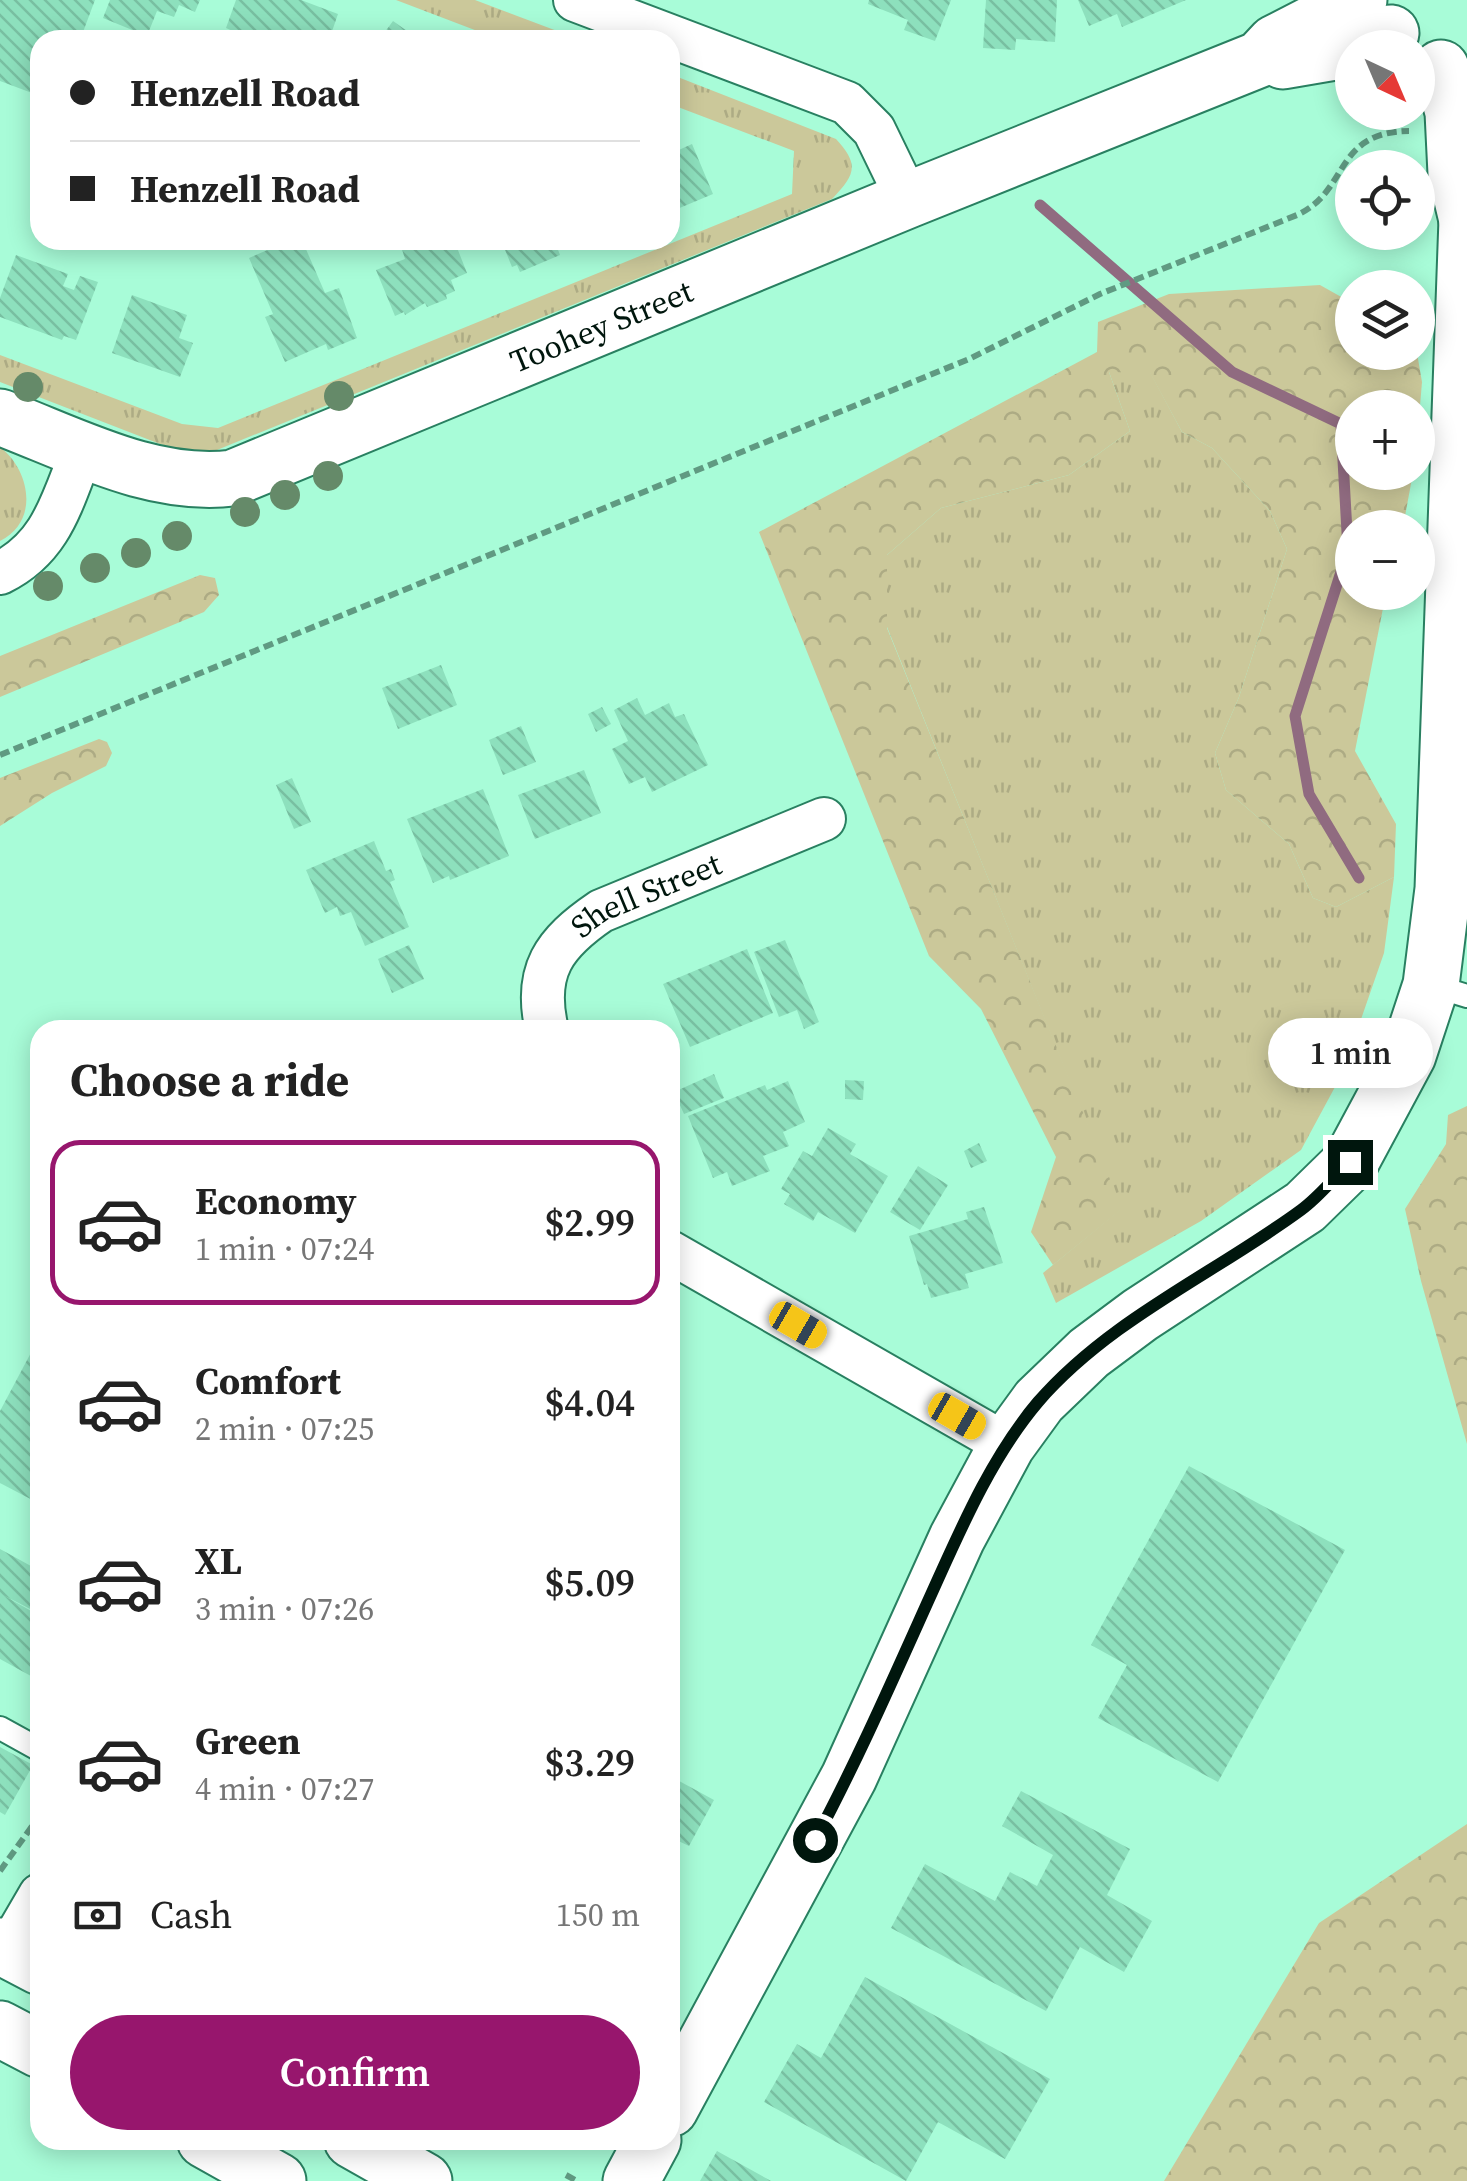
<!DOCTYPE html>
<html lang="en">
<head>
<meta charset="utf-8">
<style>
  body { margin:0; font-family:"Source Serif 4",serif; background:#f2f2f2; color:#222; height:100vh; display:flex; flex-direction:column; font-size:38px; white-space:nowrap }
  * { box-sizing:border-box; margin:0 }
  p { font-size:32px; color:#767676 }
  .icon { flex:none; width:55px; height:55px; fill:none; stroke:currentColor; stroke-width:2; stroke-linecap:round; stroke-linejoin:round }
  .map { position:relative; flex:1; overflow:hidden }
  .sheet { position:absolute; left:30px; top:1020px; width:650px; height:1130px; display:flex; flex-direction:column; background:#fff; border-radius:30px; box-shadow:0 5px 25px #0003 }
  .sheet>* { flex:none }
  .guide { position:absolute; left:30px; top:30px; width:650px; height:220px; border-radius:30px; box-shadow:0 5px 25px #0003; display:grid; align-content:center; height:220px; padding:0 40px; background:#fff }
  .needle { width:65px; rotate:136deg }
  .fabs { position:absolute; left:1335px; top:30px; display:grid; gap:20px }
  .fabs a { display:grid; place-items:center; width:100px; height:100px; border-radius:50%; background:#fff; box-shadow:0 5px 25px #0003; font-size:50px }
  .end { position:absolute; width:45px; height:45px; margin:-22px; border:12px solid #00160d; background:#fff; box-shadow:0 0 0 5px #fff }
  .from { border-radius:50% }
  .bubble { position:absolute; height:70px; border-radius:35px; background:#fff; box-shadow:0 5px 25px #0003; font-size:32px; font-weight:600; line-height:70px; text-align:center }
  .car { position:absolute; width:30px; height:60px; margin:-30px -15px; border-radius:12px; box-shadow:0 0 8px 2px #0007; background:linear-gradient(#f5c518 24%,#345 0 40%,#f5c518 0 76%,#345 0 86%,#f5c518 0) }
  .guide b { display:flex; align-items:center; gap:35px; height:95px; font-size:38px }
  .guide b+b { border-top:2px solid #e0e0e0 }
  .guide i { width:25px; height:25px; background:#222 }
  ul { padding:0; list-style:none }
  li { display:flex; align-items:center; gap:30px; height:165px; margin:0 20px 15px; padding:0 20px; border:5px solid transparent; border-radius:30px }
  li div { flex:1 }
  li b { display:block; font-size:38px }
  li em { font-style:normal; font-weight:600 }
  li.selected { border-color:#97166d }
  li>.icon { width:90px; height:90px; stroke-width:1.5 }
  h2 { padding:0 40px; font-size:45px; line-height:120px }
  .pay { display:flex; align-items:center; gap:25px; height:110px; padding:0 40px; font-size:38px }
  .pay p { margin-inline-start:auto }
  .cta { display:flex; gap:20px; margin-top:auto; padding:20px 40px }
  .cta a { flex:1; height:115px; border-radius:60px; background:#97166d; color:#fff; font-size:40px; font-weight:600; line-height:115px; text-align:center }
  .map>svg:first-child { display:block }
  .grass { fill:url(#grass-tufts) }
  .forest { fill:url(#forest-crowns) }
  .lines { fill:none; stroke-linecap:round; stroke-linejoin:round }
  .stream { stroke:#906b80; stroke-width:11 }
  .building { fill:url(#building-back-hatch) }
  .lane-casing { stroke:#298061; stroke-width:26 }
  .street-casing { stroke:#298061; stroke-width:46 }
  .secondary-casing { stroke:#298061; stroke-width:59 }
  .primary-casing { stroke:#298061; stroke-width:59 }
  .path { stroke:#609a82; stroke-width:6; stroke-dasharray:10 5; stroke-linecap:butt }
  .lane { stroke:#fff; stroke-width:22 }
  .street { stroke:#fff; stroke-width:42 }
  .secondary { stroke:#fff; stroke-width:55 }
  .primary { stroke:#fff; stroke-width:55 }
  .tree { fill:#658a69 }
  .route { stroke:#00160d; stroke-width:12 }
  .labels { text-anchor:middle; stroke-width:8; stroke-linejoin:round; paint-order:stroke }
  .street-label { font-size:32px; fill:#00160d; stroke:#fff }
</style>
</head>
<body>
<div class="map">
<svg width="1467" height="2181" viewBox="0 0 1467 2181">
  <defs>
    <pattern id="grass-tufts" width="24" height="20" patternUnits="userSpaceOnUse" patternTransform="scale(2.5)"><rect width="24" height="20" fill="#cbc89a"/><path d="M3 7l-1-3M5 7V3M7 7l1-3M15 17l-1-3M17 17v-4M19 17l1-3" fill="none" stroke="#adab84"/></pattern>
    <pattern id="forest-crowns" width="20" height="18" patternUnits="userSpaceOnUse" patternTransform="scale(2.5)"><rect width="20" height="18" fill="#cbc89a"/><path d="M2 6a3 3 0 1 1 6 0M12 15a3 3 0 1 1 6 0" fill="none" stroke="#adab84"/></pattern>
    <pattern id="building-back-hatch" width="6" height="6" patternUnits="userSpaceOnUse" patternTransform="scale(2.5)"><rect width="6" height="6" fill="#8de0bd"/><path d="M-1 5l2 2M0 0l6 6M5-1l2 2" fill="none" stroke="#78bfa1"/></pattern>
  </defs>
  <rect width="100%" height="100%" fill="#a8fcd8"/>
  <!-- grass -->
  <path class="grass" d="M396,0H475L581,40H501Z
    M670,74L836,139C860,165 855,175 832,199L217,450L186,451L160,444L0,382V355L182,424L218,428L792,194L794,151L670,104Z
    M1109,372H1150L1182,432L1212,448L1270,511L1287,549L1239,697L1215,753L1226,790L1289,844L1313,898L1336,907L1394,877L1384,953L1342,1074L1301,1150L1201,1221L1056,1303L1043,1273L1121,1209L887,627V555L941,508L1069,475L1130,431Z
    M0,447C30,470 40,521 0,541Z"/>
  <!-- forest -->
  <path class="forest" d="M1320,285L1352,303V352L1417,353L1422,382L1418,430V408H1352V472L1413,473L1403,527L1352,528V592L1386,593L1355,751L1396,824L1394,877L1336,907L1313,898L1289,844L1226,790L1215,753L1239,697L1287,549L1270,511L1212,448L1182,432L1150,373L1109,372L1130,431L1069,475L941,508L887,555V628L1122,1209L1053,1265L1031,1232L1056,1157L981,1009L929,956L759,532L1097,352L1098,322L1169,294Z
    M200,575L215,578L219,595L204,612L0,697V656Z
    M99,739L107,742L112,753L106,766L52,793L0,826V778Z
    M1467,1106V1444L1421,1281L1405,1209L1446,1144L1448,1115Z
    M1467,1824V2181H1164L1319,1923Z"/>
  <g class="lines">
    <!-- stream -->
    <path class="stream" d="M1040,205L1232,372L1341,424L1348,550L1295,716L1309,794L1359,878"/>
  </g>
  <!-- building -->
  <path class="building" d="M0,0H95L80,40H40V96L0,81Z
    M110,0H200L195,12L179,5L174,17L157,11L147,36L103,18Z
    M236,0H301L338,14L329,40H252L226,28Z
    M869,0H951L935,41L904,30L908,20L868,4Z
    M986,0H1057L1055,42L1016,39L1015,50L983,48Z
    M1078,0H1186L1122,27L1117,14L1089,26Z
    M393,21L407,31L401,40H379Z
    M692,144L713,194L670,212V154Z
    M291,240H302L325,293L339,288L357,338L328,350L326,344L285,362L265,317L273,314L249,258Z
    M408,240H429L432,247L454,240L467,273L451,280L455,291L446,295L447,299L427,307L425,303L405,315L404,312L395,316L376,270L405,259L400,243Z
    M501,240H587L569,248L567,243L557,247L560,255L520,272L517,265L512,267Z
    M16,255L68,274L63,286L74,290L80,276L98,282L76,340L64,336L62,340L0,317V298Z
    M132,295L187,315L179,338L193,343L180,377L112,353Z
    M441,665L457,705L398,729L382,688Z
    M637,698L645,715L669,703L675,717L684,714L708,765L652,792L645,777L629,784L612,749L628,741L614,710Z
    M602,707L611,724L596,732L588,714Z
    M521,726L536,762L503,775L489,740Z
    M584,770L601,813L535,839L518,795Z
    M292,778L311,822L294,829L276,785Z
    M483,789L509,856L450,880L449,876L433,883L407,819Z
    M374,841L386,871L391,869L395,880L390,882L409,927L365,946L351,912L340,916L337,907L325,913L306,870Z
    M785,940L819,1022L804,1029L797,1010L779,1017L754,952Z
    M409,945L424,979L392,993L378,959Z
    M747,949L773,1013L690,1047L663,984Z
    M714,1074L724,1098L684,1114L674,1092Z
    M845,1080L864,1081L863,1100L845,1099Z
    M788,1081L805,1122L783,1132L789,1146L763,1156L770,1171L732,1186L727,1172L713,1178L688,1116L765,1085L767,1090Z
    M828,1128L856,1144L850,1154L888,1176L855,1233L818,1212L813,1221L784,1204L790,1194L781,1189L803,1151L812,1156Z
    M979,1143L987,1161L971,1168L964,1151Z
    M918,1166L948,1185L920,1230L890,1212Z
    M984,1207L1003,1263L965,1274L969,1288L931,1298L927,1284L924,1285L909,1236L968,1219L966,1212Z
    M34,1347L40,1350V1504L0,1483V1411Z
    M1189,1466L1345,1550L1218,1782L1098,1718L1127,1665L1091,1645Z
    M0,1549L40,1571V1614L3,1595L40,1616V1681L0,1659Z
    M0,1747L33,1765L5,1815L0,1812Z
    M670,1776L714,1800L689,1846L670,1837Z
    M1021,1791L1130,1849L1107,1895L1152,1921L1124,1972L1080,1947L1046,2011L891,1928L925,1864L995,1901L1010,1872L1037,1886L1053,1855L1002,1826Z
    M865,1977L1050,2079L1005,2159L938,2122L906,2181L764,2102L797,2044L821,2058Z
    M717,2151L771,2181H700Z"/>
  <g class="lines">
    <defs>
      <path id="lane" d="M1431,985L1467,996
        M0,1728L40,1750"/>
      <g id="street">
        <path d="M575,0L847,103L874,130L908,200"/>
        <path d="M0,573C53,547 62,500 83,449"/>
        <path id="s1" d="M547,1030C533,971 554,943 601,911L824,819"/>
        <path d="M670,1252L1007,1445"/>
        <path d="M8,1950L40,1895"/>
      </g>
      <g id="secondary">
        <path d="M1283,61L1330,53L1391,33"/>
        <path d="M1441,68L1453,112L1456,174L1467,220"/>
        <path id="s2" d="M0,417C74,445 153,488 233,478L908,200L1260,59L1275,43L1359,0"/>
        <path d="M670,2109L849,1777L957,1538L1007,1445L1039,1401L1089,1353L1140,1315L1305,1207L1350,1163L1408,1055L1431,985L1443,889L1467,219"/>
        <path d="M631,2181L653,2140"/>
      </g>
      <path id="primary" d="M0,1946L40,1967
        M0,2029L40,2050
        M205,2140L278,2181
        M352,2140L424,2181"/>
    </defs>
    <!-- lane casing -->
    <use href="#lane" class="lane-casing"/>
    <!-- street casing -->
    <use href="#street" class="street-casing"/>
    <!-- secondary casing -->
    <use href="#secondary" class="secondary-casing"/>
    <!-- primary casing -->
    <use href="#primary" class="primary-casing"/>
    <!-- path -->
    <path class="path" d="M0,755L969,359L1100,294L1297,215C1350,191 1333,132 1409,131
      M0,1871L40,1815
      M566,2175L577,2181"/>
    <!-- lane -->
    <use href="#lane" class="lane"/>
    <!-- street -->
    <use href="#street" class="street"/>
    <!-- secondary -->
    <use href="#secondary" class="secondary"/>
    <!-- primary -->
    <use href="#primary" class="primary"/>
  </g>
  <!-- trees -->
  <g class="tree">
    <circle cx="28" cy="387" r="15"/>
    <circle cx="339" cy="396" r="15"/>
    <circle cx="328" cy="476" r="15"/>
    <circle cx="285" cy="495" r="15"/>
    <circle cx="245" cy="512" r="15"/>
    <circle cx="177" cy="536" r="15"/>
    <circle cx="136" cy="553" r="15"/>
    <circle cx="95" cy="568" r="15"/>
    <circle cx="48" cy="586" r="15"/>
  </g>
  <g class="lines">
    <!-- route -->
    <path class="route" d="M815,1840C855,1765 890,1686 925,1608C957,1538 988,1461 1038,1402C1110,1319 1214,1274 1301,1210C1319,1197 1334,1178 1350,1162"/>
  </g>
  <g class="labels">
    <!-- street labels -->
    <g class="street-label">
      <text dy="11" stroke="none"><textPath href="#s2" startOffset="642">Toohey Street</textPath></text>
      <text dy="11" stroke="none"><textPath href="#s1" startOffset="190">Shell Street</textPath></text>
    </g>
  </g>
</svg>
<div class="fabs">
<a><svg class="needle" viewBox="-14 -14 28 28"><path d="M0-13l5 13h-10z" fill="#e53935"/><path d="M0 13l5-13h-10z" fill="#767676"/></svg></a>
<a><svg class="icon" aria-label="locate" viewBox="0 0 24 24"><circle cx="12" cy="12" r="6"/><path d="M12 2v4M12 18v4M2 12h4M18 12h4"/></svg></a>
<a><svg class="icon" aria-label="layers" viewBox="0 0 24 24"><path d="M12 4l9 5-9 5-9-5zM3 14l9 5 9-5"/></svg></a>
<a>+</a>
<a>−</a>
</div>
<i class="end from" style="left:815px;top:1840px"></i>
<i class="end" style="left:1350px;top:1162px"></i>
<div class="bubble" style="left:1268px;top:1018px;width:165px">1 min</div>
<i class="car" style="left:798px;top:1325px;rotate:120deg"></i>
<i class="car" style="left:957px;top:1416px;rotate:120deg"></i>
<div class="guide">
<b><i class="from"></i>Henzell Road</b>
<b><i></i>Henzell Road</b>
</div>
<section class="sheet">
<h2>Choose a ride</h2>
<ul>
<li class="selected"><svg class="icon" aria-label="car" viewBox="0 0 24 24"><path d="M5 17H2v-5l4-1 3-4h7l3 4 3 1v5h-3M9 17h6M6 11h13"/><circle cx="7" cy="17" r="2"/><circle cx="17" cy="17" r="2"/></svg><div><b>Economy</b><p>1 min · 07:24</p></div><em>$2.99</em></li>
<li><svg class="icon" aria-label="car" viewBox="0 0 24 24"><path d="M5 17H2v-5l4-1 3-4h7l3 4 3 1v5h-3M9 17h6M6 11h13"/><circle cx="7" cy="17" r="2"/><circle cx="17" cy="17" r="2"/></svg><div><b>Comfort</b><p>2 min · 07:25</p></div><em>$4.04</em></li>
<li><svg class="icon" aria-label="car" viewBox="0 0 24 24"><path d="M5 17H2v-5l4-1 3-4h7l3 4 3 1v5h-3M9 17h6M6 11h13"/><circle cx="7" cy="17" r="2"/><circle cx="17" cy="17" r="2"/></svg><div><b>XL</b><p>3 min · 07:26</p></div><em>$5.09</em></li>
<li><svg class="icon" aria-label="car" viewBox="0 0 24 24"><path d="M5 17H2v-5l4-1 3-4h7l3 4 3 1v5h-3M9 17h6M6 11h13"/><circle cx="7" cy="17" r="2"/><circle cx="17" cy="17" r="2"/></svg><div><b>Green</b><p>4 min · 07:27</p></div><em>$3.29</em></li>
</ul>
<div class="pay"><svg class="icon" aria-label="cash" viewBox="0 0 24 24"><path d="M3 7h18v10H3z"/><circle cx="12" cy="12" r="2"/></svg>Cash<p>150 m</p></div>
<div class="cta"><a>Confirm</a></div>
</section>
</div>
</body>
</html>
